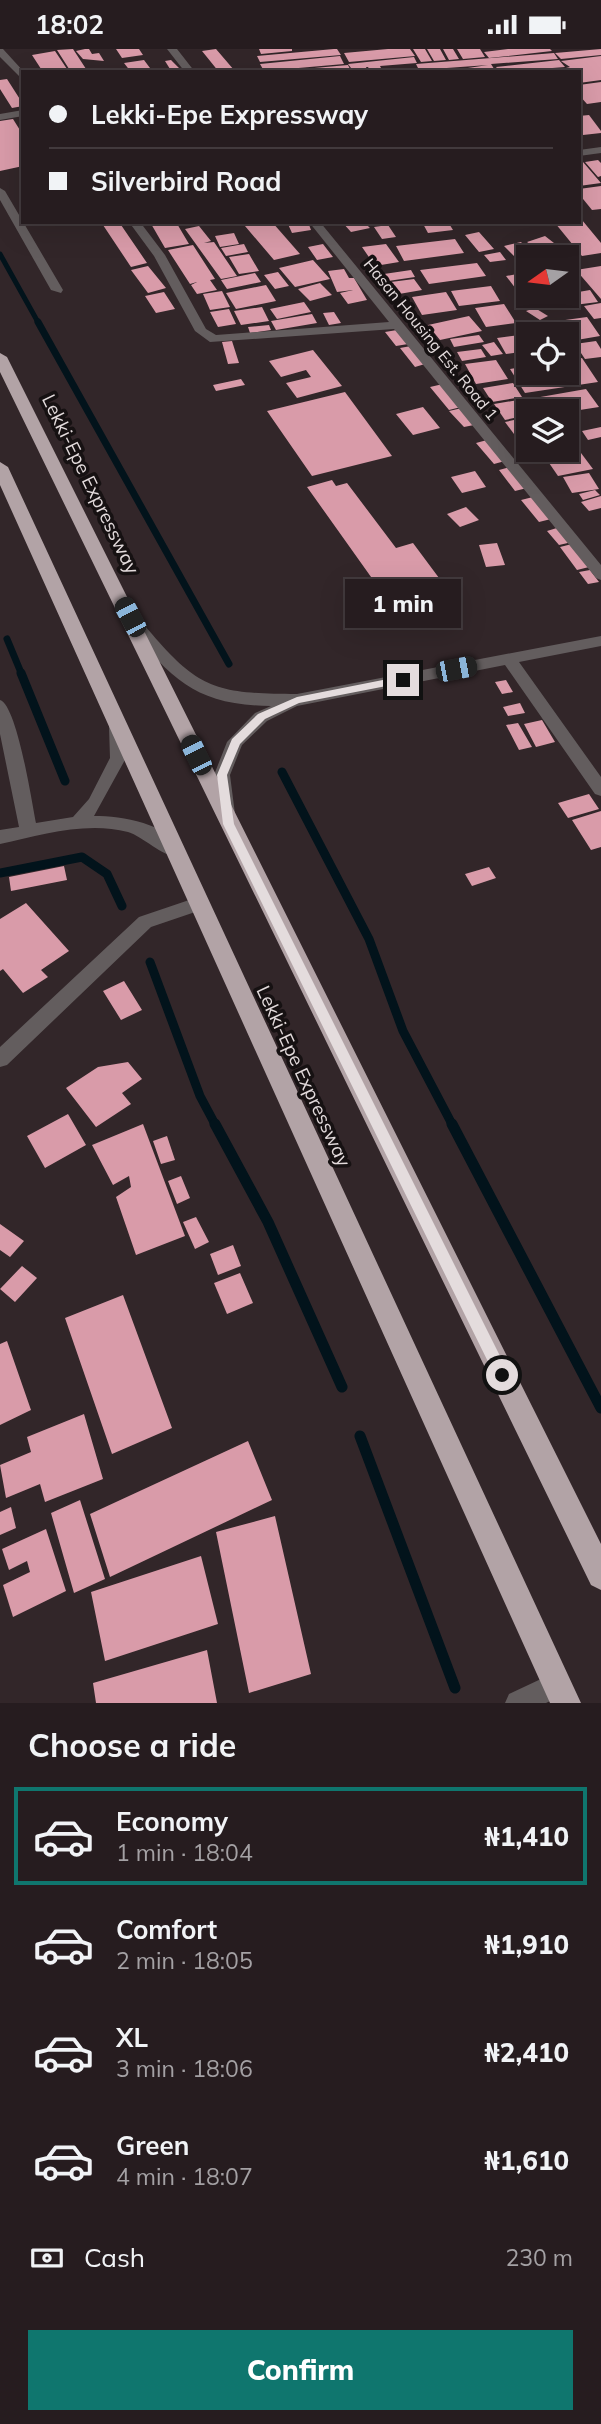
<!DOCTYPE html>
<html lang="en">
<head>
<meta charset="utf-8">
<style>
  body { margin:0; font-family:Mulish,sans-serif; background:#32292c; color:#f1f3f6; height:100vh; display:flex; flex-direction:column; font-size:26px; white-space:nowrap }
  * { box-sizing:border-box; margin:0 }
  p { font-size:23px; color:#a4a1a4 }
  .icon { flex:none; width:38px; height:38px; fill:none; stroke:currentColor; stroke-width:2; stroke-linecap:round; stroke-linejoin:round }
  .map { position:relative; height:1654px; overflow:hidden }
  .drawer { display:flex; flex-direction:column; background:#261c1f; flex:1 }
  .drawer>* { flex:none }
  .top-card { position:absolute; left:21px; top:21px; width:560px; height:154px; border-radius:0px; box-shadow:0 7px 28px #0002,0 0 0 2px #423a3d; display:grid; align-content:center; height:154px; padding:0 28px; background:#261c1f }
  .needle { width:46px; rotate:256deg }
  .buttons { position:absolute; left:516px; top:196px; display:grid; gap:14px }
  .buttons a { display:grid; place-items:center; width:63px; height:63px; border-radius:0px; background:#261c1f; box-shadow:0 7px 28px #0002,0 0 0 2px #423a3d; font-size:35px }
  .end { position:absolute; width:32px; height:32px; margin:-16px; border:9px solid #e4dcdd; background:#111; box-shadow:0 0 0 4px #111 }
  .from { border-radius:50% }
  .bubble { position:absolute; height:49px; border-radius:0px; background:#261c1f; box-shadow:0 7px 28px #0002,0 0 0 2px #423a3d; font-size:23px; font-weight:800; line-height:49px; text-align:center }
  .car { position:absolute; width:21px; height:42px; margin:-21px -10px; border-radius:9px; box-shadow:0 0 5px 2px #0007; background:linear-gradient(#222 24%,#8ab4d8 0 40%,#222 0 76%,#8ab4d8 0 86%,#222 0) }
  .top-card b { display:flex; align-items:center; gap:24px; height:66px; font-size:26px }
  .top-card b+b { border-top:2px solid #423a3d }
  .top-card i { width:18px; height:18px; background:#f1f3f6 }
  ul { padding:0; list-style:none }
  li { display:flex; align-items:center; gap:21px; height:98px; margin:0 14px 10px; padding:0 14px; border:4px solid transparent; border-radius:0px }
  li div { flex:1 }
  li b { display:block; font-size:26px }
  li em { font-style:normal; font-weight:800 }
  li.current { border-color:#0f766e }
  li>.icon { width:63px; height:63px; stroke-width:1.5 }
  h2 { padding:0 28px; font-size:32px; line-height:84px }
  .pay { display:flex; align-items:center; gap:18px; height:77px; padding:0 28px; font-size:26px }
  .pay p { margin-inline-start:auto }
  .primary-button { display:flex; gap:14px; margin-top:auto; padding:14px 28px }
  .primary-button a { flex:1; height:80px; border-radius:0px; background:#0f766e; color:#fff; font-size:28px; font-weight:800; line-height:80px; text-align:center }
  .status { display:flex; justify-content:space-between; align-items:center; height:49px; padding:0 35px; background:#261c1f; direction:ltr }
  .status svg { height:19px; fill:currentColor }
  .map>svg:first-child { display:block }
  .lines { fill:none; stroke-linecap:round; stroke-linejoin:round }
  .stream-far3 { stroke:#02131b; stroke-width:5 }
  .stream-far2 { stroke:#02131b; stroke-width:7 }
  .stream-far1 { stroke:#02131b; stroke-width:9 }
  .stream { stroke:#02131b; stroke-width:11 }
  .building { fill:#d99ba9 }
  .minor { fill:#635d5e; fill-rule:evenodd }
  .highway { fill:#b2a3a6; fill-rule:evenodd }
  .route { fill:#e4dcdd }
  .labels { text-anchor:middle; stroke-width:7; stroke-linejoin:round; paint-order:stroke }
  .far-street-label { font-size:16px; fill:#e4dcdd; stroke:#161112 }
  .street-label { font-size:19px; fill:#e4dcdd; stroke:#161112 }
</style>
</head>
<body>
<div class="status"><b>18:02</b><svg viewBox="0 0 49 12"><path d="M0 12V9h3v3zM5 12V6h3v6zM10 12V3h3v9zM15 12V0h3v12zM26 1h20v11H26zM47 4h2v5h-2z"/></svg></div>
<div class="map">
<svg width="601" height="1654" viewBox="0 0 601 1654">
  <rect width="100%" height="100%" fill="#322629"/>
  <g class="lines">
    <!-- stream-far3 -->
    <path class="stream-far3" d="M0,205L39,275"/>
    <!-- stream-far2 -->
    <path class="stream-far2" d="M38,273L229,615
      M7,590L22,626"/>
    <!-- stream-far1 -->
    <path class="stream-far1" d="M21,624L65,732
      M282,723L369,890L403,982L453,1077
      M0,824L82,808L107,825L122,857
      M150,913L200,1047L216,1077"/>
    <!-- stream -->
    <path class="stream" d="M215,1075L268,1173L342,1338
      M452,1075L601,1359
      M360,1387L455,1639"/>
  </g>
  <!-- building -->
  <path class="building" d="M73,0L88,23H71L57,1Z
    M85,0H89L92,5L99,4L104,12L83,10L76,2Z
    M116,0H139L143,6L122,9Z
    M216,0L234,21L219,23L202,2Z
    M259,0H292V2L261,5Z
    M334,0H337L341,6L260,13L257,7Z
    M388,0H410L415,7L349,13L344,4Z
    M413,0H425L432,12L421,13Z
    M427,0H440L446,11L434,12Z
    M443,0H453L459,10L449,11Z
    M457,0H480L485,8L463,10Z
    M508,0H550L552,2L489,9L484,3Z
    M601,0V6L561,10L555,4Z
    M55,2L69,23H43L32,6Z
    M554,4L558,10L491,15L496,23H441L488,16L419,21L416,15Z
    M340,7L344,15L264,22L260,15Z
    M601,7V31L579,34V23H569L566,19L570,18L561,12Z
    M414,8L417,14L380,17L383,23H371L368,18H366L368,23H354L348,15Z
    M144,11L153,23H131L124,14Z
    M171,11L181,21L158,23L156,20H170L165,12Z
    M559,11L565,18L500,23L496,18Z
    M348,16L351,22L292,23V21Z
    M7,30L23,55V57L12,59L0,40V31Z
    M601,33V53L587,55L579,46V36Z
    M589,66L601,82V84L583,86L579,82V67Z
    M13,70L23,86V117L0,122V72Z
    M598,111L601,114V127L598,128L585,113Z
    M579,113H583L601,134L579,137Z
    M601,137V160L592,161L579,145V140Z
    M579,171H582L601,194V204L582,207L555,174L579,173Z
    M101,173H119L147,214L131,218Z
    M150,173H176L189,195L165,199Z
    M263,173H272L300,205L274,211L245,177Z
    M287,173H308L311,181L292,184Z
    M342,173H364L370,179L351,183Z
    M422,173H448L453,181L428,184Z
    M388,176L396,188L382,190L374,178Z
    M199,177L211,192L204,194L214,193L237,227L221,230L185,180Z
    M479,183L494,200L479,203L465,186Z
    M234,184L239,195L220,198L215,187Z
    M545,187L554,194L536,200L527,193Z
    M455,190L464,204L404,212L396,197Z
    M521,193L533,207L517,210L504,197Z
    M244,195L248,203L226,207L221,199Z
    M323,195L333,208L317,211L308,198Z
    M386,195L399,213L375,217L362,198Z
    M193,196L215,230L210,231L217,241L197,245L191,236L197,233L190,235L168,201Z
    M500,203L506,211L490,213L484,206Z
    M572,203L578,211L567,213V208H551Z
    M249,205L259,222L239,225L229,208Z
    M313,211L330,230L295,238L279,219Z
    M477,214L486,227L429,235L420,221Z
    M567,216H569L580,230L567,232Z
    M148,217L166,239L148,244L131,221Z
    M601,217V250L576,221Z
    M344,220L349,229H354L367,251L348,255L340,244L353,241L337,243L328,222Z
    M411,221L415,228L388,232L384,225Z
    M278,223L289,237L275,240L264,226Z
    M528,223V238L516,240L506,227Z
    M255,224L261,233L227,240L221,231Z
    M414,230L422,241L399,245L391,233Z
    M320,234L332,246L310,252L298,240Z
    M266,236L276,252L236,260L226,244Z
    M491,237L500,252L459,257L451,242Z
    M590,241L598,253L558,258L550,247H567V245Z
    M222,242L230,258L210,261L203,245Z
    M164,243L175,260L156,264L145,247Z
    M446,243L457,261L422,266L412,248Z
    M304,253L311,263L277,270L270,260Z
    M601,254V269L594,270L584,257Z
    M504,255L516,274L486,278L475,259Z
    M262,258L269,272L241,276L234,262Z
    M535,259L548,267L540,271L526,262Z
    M229,260L236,275L218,278L210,263Z
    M334,263L341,274L329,276L323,264Z
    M312,265L317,274L276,281L271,272Z
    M469,267L482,282L440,291L428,276Z
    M587,268L600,287L571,292L558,272Z
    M269,276L271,281L250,284L248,278Z
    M397,281L408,295L396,297L385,283Z
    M528,285V302L506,305L497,289Z
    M479,286L484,293L454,298L450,290Z
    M232,292L239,314L228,315L222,293Z
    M596,292L601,300V308L585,310L575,295Z
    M494,293L503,305L491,307L482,296Z
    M411,297L425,315L415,318L400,299Z
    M481,300L486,308L462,312L457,303Z
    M313,301L342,337L297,349L286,334L311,328L306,321L281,328L269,312Z
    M582,309L598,333L525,344L510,320L528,317V324H567V312Z
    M496,311L508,330L476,335L465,315Z
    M241,330L245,336L216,342L213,336Z
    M513,334L522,348L492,353L483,339Z
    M443,335L461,358L449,361L430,338Z
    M586,340L599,358L567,363L537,362L529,350Z
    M345,343L392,407L312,427L267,362Z
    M524,350L533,362H528V366L505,371L494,355Z
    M423,358L440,379L413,386L396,365Z
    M462,359L474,376L464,378L449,362Z
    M528,368V381L514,385L505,373Z
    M601,378V388L588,391L582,382Z
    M487,391L505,412L494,415L476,394Z
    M581,404L593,420L558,427L547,411Z
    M510,418L527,439L515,442L499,421Z
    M475,422L486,438L462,444L451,428Z
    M589,424L599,440L572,444L563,428Z
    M332,431L336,437L347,434L396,499L413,494L442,533L386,549L307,438Z
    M595,441L600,446L583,451L579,445Z
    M601,447V459L589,462L581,453Z
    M533,448L551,470L539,473L521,451Z
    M466,458L479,471L460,478L447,465Z
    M560,478L572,493L559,496L547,482Z
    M497,494L505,516L486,518L479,496Z
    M572,495L589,518L577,521L560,498Z
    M590,521L599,533L588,535L579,523Z
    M506,631L513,643L502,645L495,633Z
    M520,654L525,664L508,667L503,658Z
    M542,671L555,693L536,698L524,675Z
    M518,674L532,698L519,701L506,676Z
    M589,745L599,760L568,769L558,754Z
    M601,762V798L591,801L572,771Z
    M64,817L67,831L11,842L9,828Z
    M489,818L496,829L472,837L465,825Z
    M26,854L69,902L41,921L48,928L23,944L3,920L0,922V870Z
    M124,932L142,961L121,971L103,942Z
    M128,1013L142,1030L122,1044L131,1055L96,1078L66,1039L98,1018Z
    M68,1065L86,1096L45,1119L27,1087Z
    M143,1075L185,1187L136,1206L116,1148L131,1138L129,1127L113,1136L92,1096Z
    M167,1087L175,1111L161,1115L153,1092Z
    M181,1127L190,1149L177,1155L168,1132Z
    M196,1168L209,1193L195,1200L183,1173Z
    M0,1175L24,1192L10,1208L0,1201Z
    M233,1196L241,1217L218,1226L210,1205Z
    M22,1217L37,1229L15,1253L0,1240Z
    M240,1224L253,1254L227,1265L214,1234Z
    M123,1246L172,1379L112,1405L65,1269Z
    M7,1292L31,1361L0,1376V1295Z
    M84,1365L103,1430L45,1453L40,1435L6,1449L0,1416L31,1403L27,1388Z
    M248,1392L272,1451L110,1528L90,1465Z
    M80,1451L105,1530L74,1544L51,1464Z
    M11,1458L16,1479L0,1486V1463Z
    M275,1467L311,1625L249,1644L216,1483Z
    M46,1480L66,1542L13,1568L3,1536L30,1523L27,1512L9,1521L2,1500Z
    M201,1507L218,1575L105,1612L91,1543Z
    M207,1601L217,1654H96L93,1634Z"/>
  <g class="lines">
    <!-- minor -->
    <path class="minor" d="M0,0H3L24,23L23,31L0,8Z
      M167,0H177L195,23H185Z
      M23,61V67L0,71V65Z
      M601,98V104L579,107V101Z
      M0,139L5,142L63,241L61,244L51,241L0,151Z
      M129,173H140L165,206L206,280L216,286L389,273L309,173H320L601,516V531L596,529L394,280L210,293L195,282L154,207Z
      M135,570L140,571C196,638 210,645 297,645L601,587V597L519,613L601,728V747L595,745L505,616L297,657L267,672L242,696L230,726L235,765L233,770H221L214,726L227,693L255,664L271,657C198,656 174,633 130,579L127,575L130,571Z
      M0,651C17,656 32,754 36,774L73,768L89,750L110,709L109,677L117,671L125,677L126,709L94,767C123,767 167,774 183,802L180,807C166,811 144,788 128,783C86,772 41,786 0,795V781L19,778L0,685Z
      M198,848L204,850L207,855L204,860L151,878L7,1016L0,1018V998L139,868Z
      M558,1622L567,1626L571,1635L567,1644L546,1654H505L509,1645Z"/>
    <!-- highway -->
    <path class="highway" d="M0,304L7,308L601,1495V1541L591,1536L0,323Z
      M0,413L8,418L581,1654H550L0,436Z"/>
  </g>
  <!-- route -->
  <path class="route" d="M403,627L408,631L407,633L299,654L265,670L240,695L227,726L234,775L507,1321L509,1326L507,1331L502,1333L497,1331L223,775L217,726L232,690L258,665L297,648Z"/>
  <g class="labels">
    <!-- far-street labels -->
    <g class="far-street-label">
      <text transform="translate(431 290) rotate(51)" y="6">Hasan Housing Est. Road 1</text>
    </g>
    <!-- street labels -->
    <g class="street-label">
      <text transform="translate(91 435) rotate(64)" y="7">Lekki-Epe Expressway</text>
      <text transform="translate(304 1027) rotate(65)" y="7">Lekki-Epe Expressway</text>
    </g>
  </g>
</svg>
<div class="buttons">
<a><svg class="needle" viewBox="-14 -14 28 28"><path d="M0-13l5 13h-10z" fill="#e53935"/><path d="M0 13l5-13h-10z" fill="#a4a1a4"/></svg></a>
<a><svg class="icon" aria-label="locate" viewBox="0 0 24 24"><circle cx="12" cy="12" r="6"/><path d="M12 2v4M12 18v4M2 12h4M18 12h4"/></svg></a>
<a><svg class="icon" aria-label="layers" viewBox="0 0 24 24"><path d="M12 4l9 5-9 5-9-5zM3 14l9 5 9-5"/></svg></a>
</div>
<i class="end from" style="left:502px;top:1326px"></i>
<i class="end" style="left:403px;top:631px"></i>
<div class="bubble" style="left:345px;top:530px;width:116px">1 min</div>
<i class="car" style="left:130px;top:568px;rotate:332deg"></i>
<i class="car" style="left:456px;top:620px;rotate:79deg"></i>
<i class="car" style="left:196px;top:706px;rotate:334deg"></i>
<div class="top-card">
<b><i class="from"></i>Lekki-Epe Expressway</b>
<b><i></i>Silverbird Road</b>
</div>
</div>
<section class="drawer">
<h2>Choose a ride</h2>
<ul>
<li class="current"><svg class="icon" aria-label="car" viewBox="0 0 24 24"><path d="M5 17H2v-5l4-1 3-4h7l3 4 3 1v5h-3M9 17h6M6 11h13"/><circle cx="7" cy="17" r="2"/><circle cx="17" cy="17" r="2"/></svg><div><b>Economy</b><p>1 min · 18:04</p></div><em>₦1,410</em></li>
<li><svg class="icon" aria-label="car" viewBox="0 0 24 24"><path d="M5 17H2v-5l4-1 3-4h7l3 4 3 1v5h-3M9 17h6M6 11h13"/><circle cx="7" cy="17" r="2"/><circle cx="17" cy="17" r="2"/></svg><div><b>Comfort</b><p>2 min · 18:05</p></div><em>₦1,910</em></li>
<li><svg class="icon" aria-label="car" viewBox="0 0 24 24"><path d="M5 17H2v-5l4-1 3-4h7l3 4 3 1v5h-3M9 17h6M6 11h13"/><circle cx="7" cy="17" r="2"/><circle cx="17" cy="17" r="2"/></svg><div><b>XL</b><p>3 min · 18:06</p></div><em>₦2,410</em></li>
<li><svg class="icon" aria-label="car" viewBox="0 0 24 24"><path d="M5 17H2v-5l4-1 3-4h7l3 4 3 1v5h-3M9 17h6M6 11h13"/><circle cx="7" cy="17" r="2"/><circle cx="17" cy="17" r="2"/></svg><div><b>Green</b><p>4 min · 18:07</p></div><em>₦1,610</em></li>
</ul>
<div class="pay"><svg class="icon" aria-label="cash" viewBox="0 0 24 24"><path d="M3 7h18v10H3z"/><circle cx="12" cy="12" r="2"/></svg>Cash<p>230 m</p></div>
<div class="primary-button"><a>Confirm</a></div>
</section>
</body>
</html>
